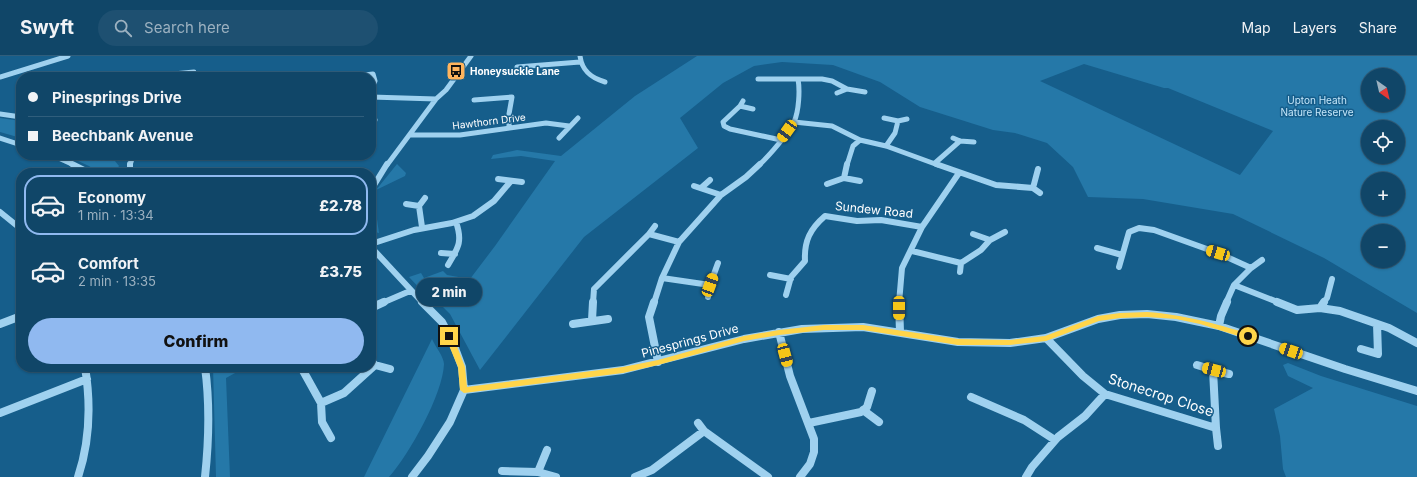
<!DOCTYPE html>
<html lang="en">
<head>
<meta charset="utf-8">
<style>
  body { margin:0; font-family:Inter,sans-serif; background:#1e5071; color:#f1f3f6; height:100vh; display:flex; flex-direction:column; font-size:15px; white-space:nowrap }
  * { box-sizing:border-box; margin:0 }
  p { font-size:13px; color:#9cb1c0 }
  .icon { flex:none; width:22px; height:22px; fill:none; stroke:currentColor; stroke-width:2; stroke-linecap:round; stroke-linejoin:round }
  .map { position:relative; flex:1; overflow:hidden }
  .sheet { position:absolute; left:16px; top:112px; width:360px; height:204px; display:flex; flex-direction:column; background:#104668; border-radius:16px; box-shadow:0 1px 3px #0004,0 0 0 1px #305e7c }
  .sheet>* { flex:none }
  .hud { position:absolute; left:16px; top:16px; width:360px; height:88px; border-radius:16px; box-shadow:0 1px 3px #0004,0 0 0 1px #305e7c; display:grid; align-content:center; height:88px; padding:0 12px; background:#104668 }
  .needle { width:26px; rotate:146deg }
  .buttons { position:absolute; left:1361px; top:12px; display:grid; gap:8px }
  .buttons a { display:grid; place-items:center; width:44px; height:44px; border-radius:50%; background:#104668; box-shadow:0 1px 3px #0004,0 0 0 1px #305e7c; font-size:20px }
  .end { position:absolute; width:18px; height:18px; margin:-9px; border:5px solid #ffd54a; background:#111; box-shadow:0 0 0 2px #111 }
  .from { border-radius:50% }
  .bubble { position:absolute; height:28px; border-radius:14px; background:#104668; box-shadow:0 1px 3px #0004,0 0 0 1px #305e7c; font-size:13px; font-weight:800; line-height:28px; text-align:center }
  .car { position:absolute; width:12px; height:24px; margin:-12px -6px; border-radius:5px; box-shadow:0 0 3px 1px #0007; background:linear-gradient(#f5c518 24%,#345 0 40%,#f5c518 0 76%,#345 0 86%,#f5c518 0) }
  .hud b { display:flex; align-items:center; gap:14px; height:38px; font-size:15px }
  .hud b+b { border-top:1px solid #305e7c }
  .hud i { width:10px; height:10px; background:#f1f3f6 }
  ul { padding:7px 0 0; list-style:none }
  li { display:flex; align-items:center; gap:12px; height:60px; margin:0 8px 6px; padding:0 4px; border:2px solid transparent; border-radius:16px }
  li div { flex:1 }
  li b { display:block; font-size:15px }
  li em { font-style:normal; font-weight:800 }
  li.current { border-color:#90b9f0 }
  li>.icon { width:36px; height:36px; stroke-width:1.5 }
  .cta { display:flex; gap:8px; margin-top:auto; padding:8px 12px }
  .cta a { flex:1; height:46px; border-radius:24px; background:#90b9f0; color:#111; font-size:16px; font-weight:800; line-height:46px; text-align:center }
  header { display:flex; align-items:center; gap:24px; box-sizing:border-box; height:56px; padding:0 20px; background:#104668; border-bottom:1px solid #305e7c }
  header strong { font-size:19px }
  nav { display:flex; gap:22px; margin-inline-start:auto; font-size:14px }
  .search { width:280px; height:36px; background:#1e5071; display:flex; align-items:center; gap:10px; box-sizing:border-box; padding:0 14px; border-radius:22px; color:#9cb1c0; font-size:15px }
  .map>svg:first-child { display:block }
  .green { fill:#2578a8; fill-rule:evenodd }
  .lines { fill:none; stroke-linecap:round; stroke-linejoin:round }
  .minor-far2 { stroke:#9fd1ef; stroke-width:5 }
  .minor-far1 { stroke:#9fd1ef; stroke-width:6 }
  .minor { stroke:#9fd1ef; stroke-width:8 }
  .route { fill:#ffd54a }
  .labels { text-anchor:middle; stroke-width:3; stroke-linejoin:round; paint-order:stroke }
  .far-poi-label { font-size:10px; font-weight:bold; fill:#fff; stroke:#165e8b; text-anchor:start }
  .far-park-label { font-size:10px; fill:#c5e7fb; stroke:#165e8b }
  .far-street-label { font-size:10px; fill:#fff; stroke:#165e8b }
  .street-label { font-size:12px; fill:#fff; stroke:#165e8b }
  .near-street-label { font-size:14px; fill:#fff; stroke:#165e8b }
</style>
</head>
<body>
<header>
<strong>Swyft</strong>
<div class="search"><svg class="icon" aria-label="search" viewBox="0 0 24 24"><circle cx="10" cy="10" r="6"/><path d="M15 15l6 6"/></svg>Search here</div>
<nav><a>Map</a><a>Layers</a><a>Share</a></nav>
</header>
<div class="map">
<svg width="1417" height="421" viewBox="0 0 1417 421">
  <rect width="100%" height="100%" fill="#165e8b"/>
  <!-- green -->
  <path class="green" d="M697,0H1417V257L1324,202L1233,158L1143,143L1088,141L1073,111L1047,87L1015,77L993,74L920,51L880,26L833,9L782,6L754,10L723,27L680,62L698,92L584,181L480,314L450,258L432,240L425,238L409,221L421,217L424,222L443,215L447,219L470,223L495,190L555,105L521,100L491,103L493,99L517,94L561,100L635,40ZM1084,8L1164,32H1168L1273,75L1240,119L1040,25ZM1368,19H1398V49H1368ZM1368,71H1398V101H1368ZM1368,123H1398V153H1368ZM1368,175H1398V205H1368Z
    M0,62L21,65V82L0,76Z
    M65,99H90L91,102L103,105H115L119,110L116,114L118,117H99L89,110Z
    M397,108L406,117L405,120L376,134Z
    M373,135L379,177L375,176L371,173V140Z
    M432,283C435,290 444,301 444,308C443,338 409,399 389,421H364Z
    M1288,307L1321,320L1417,350V421H1286L1283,413L1280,380L1274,353L1313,332L1288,320L1283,309Z
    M213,311H246L226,322L230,421H216Z"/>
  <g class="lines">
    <!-- minor-far2 -->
    <path class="minor-far2" d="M580,0C582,15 591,22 605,26
      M517,11L580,6
      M0,21L68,0
      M143,21L194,16L189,21
      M349,21L373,18L375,25L371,34
      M758,23H822L832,25L847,33
      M837,37L847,33L865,36
      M371,41L436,43
      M474,44L512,41L509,58V72
      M743,45L740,50L723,66L724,70L730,73L781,84
      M740,50L753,53
      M0,58L21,61
      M884,62L898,65L907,63
      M794,66L832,70L860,84L886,90L938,109
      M371,73L375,64
      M410,79H460L546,67L569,70
      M0,82L21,89
      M559,82L578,62
      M953,82L960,85L974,86
      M886,90L895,77L898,65
      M52,99L74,109
      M111,99L133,100L130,109
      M349,101L350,99
      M935,107L960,85
      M387,109L436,43L446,34L471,0
      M759,109C768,101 789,77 794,66C799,55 800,34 798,23
      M847,109L853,90L860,84"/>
    <!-- minor-far1 -->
    <path class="minor-far1" d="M72,108L90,117
      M936,108L996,129L1033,132L1038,113
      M130,117V108
      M844,122L847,108
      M498,123L522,126
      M827,128L844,122L860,125
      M694,130L721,139
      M701,132L710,124
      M1033,132L1040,137
      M371,134L387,108
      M406,148L419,150
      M0,156L21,173
      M422,171L419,150L425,142
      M649,178L655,170
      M973,178L990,184
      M371,188L414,174L452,167L473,160L494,145L511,125
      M371,191L423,247
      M1097,192L1122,199
      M912,195L961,207L981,194L990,184L1005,176
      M441,197L455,198
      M448,209C458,192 463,186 456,166
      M1119,211L1129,176L1139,172L1154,174L1218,197L1251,212L1234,229L1226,247
      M1251,212L1262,204
      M960,216L961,207
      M770,219L791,223
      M662,222L710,229
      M1234,229L1280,247
      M786,239L791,221L805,205C804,185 810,173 825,160L857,165L881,164L922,171
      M708,241L710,229L718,207
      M382,247L410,235
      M593,247L594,233L649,178L679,186
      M654,247L662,222L679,186L721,139L746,121L760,108
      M899,247L902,212L922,171L959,117
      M1323,247L1327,242L1332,223"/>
    <!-- minor -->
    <path class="minor" d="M654,246L649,261L658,306
      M899,246L900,276
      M1277,246L1297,254L1320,252L1340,255L1389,272L1417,287
      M371,252L384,246
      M1320,252L1324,246
      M592,264L593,246
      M0,268L21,260
      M573,268L608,263
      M1219,270L1221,260L1227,246
      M779,276L790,320L814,383V396L810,408L800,421
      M1046,282L1083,320L1105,338L1216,372L1213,314L1229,318
      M1361,293L1378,298L1377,268
      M371,305L375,309L390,313
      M1197,309L1213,314
      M205,311C210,348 209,384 205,421
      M301,311L321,347L344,337L375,309
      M464,334L623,314L744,283L802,273L863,271L958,286L1010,287L1046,282L1098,263L1120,259L1147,258L1176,261L1219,270L1345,313L1417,335
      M971,341L1024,364L1055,384
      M321,347L322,366L331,382
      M863,354L879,366
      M0,357L87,323
      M698,367L704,375
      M809,367L861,356L867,351L872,335
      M1216,372L1218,390
      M502,415L538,416L556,421
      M538,416L547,394
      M78,421C90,385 91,348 85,311
      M412,421L428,400L450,366L464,334L462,311L453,287L442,266L422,246
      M635,421L652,414L704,375L768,421
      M1026,421L1032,411L1058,381L1085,360L1105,338"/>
  </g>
  <!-- route -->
  <path class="route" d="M1147,256C1186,259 1213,267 1250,278L1251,280L1248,283L1200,268L1176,263L1147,261L1120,262L1099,265L1046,285L1010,289H958L863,274H824L779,279L744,285L658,309L623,317L464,337L460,334L458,311L445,280L449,277L453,280L465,311L467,331L623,311L658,304L744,280L779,274L824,269H863L958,283L1010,284L1045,280L1098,260L1120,257Z"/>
  <!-- icons -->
  <defs>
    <symbol id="bus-square" viewBox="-11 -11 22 22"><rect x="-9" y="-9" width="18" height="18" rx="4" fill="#ffb45d" stroke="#165e8b"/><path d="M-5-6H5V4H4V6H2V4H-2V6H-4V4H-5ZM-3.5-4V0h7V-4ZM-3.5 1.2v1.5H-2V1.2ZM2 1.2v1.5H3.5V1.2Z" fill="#111"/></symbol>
  </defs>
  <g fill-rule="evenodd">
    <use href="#bus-square" x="445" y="4" width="22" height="22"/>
  </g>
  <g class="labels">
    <!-- far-poi labels -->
    <g class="far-poi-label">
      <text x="470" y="19">Honeysuckle Lane</text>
    </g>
    <!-- far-park labels -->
    <g class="far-park-label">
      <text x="1317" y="48">Upton Heath<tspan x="1317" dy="12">Nature Reserve</tspan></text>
    </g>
    <!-- far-street labels -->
    <g class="far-street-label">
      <text transform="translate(489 65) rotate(-7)" y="4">Hawthorn Drive</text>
    </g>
    <!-- street labels -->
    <g class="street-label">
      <text transform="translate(874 154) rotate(6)" y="4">Sundew Road</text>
      <text transform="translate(690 285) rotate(-15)" y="4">Pinesprings Drive</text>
    </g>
    <!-- near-street labels -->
    <g class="near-street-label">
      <text transform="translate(1161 339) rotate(18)" y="5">Stonecrop Close</text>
    </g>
  </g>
</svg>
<div class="buttons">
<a><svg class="needle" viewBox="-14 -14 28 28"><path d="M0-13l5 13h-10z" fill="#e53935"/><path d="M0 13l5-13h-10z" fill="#9cb1c0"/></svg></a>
<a><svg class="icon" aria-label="locate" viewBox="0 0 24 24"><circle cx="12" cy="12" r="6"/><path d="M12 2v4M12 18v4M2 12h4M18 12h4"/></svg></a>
<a>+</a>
<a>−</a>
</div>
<i class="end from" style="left:1248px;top:280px"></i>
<i class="end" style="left:449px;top:280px"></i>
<div class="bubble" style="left:416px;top:222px;width:66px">2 min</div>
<i class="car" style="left:787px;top:75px;rotate:216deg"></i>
<i class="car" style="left:1218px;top:197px;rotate:287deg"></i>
<i class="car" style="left:710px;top:229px;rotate:20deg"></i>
<i class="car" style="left:899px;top:252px;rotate:180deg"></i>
<i class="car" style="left:1291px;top:295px;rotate:289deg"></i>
<i class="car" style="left:785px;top:299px;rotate:165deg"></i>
<i class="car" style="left:1214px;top:314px;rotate:285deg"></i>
<div class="hud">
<b><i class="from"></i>Pinesprings Drive</b>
<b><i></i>Beechbank Avenue</b>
</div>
<section class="sheet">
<ul>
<li class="current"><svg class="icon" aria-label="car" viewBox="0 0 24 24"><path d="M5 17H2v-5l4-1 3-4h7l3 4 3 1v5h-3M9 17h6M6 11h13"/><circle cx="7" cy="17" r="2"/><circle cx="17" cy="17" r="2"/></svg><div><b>Economy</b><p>1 min · 13:34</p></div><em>£2.78</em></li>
<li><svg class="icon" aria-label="car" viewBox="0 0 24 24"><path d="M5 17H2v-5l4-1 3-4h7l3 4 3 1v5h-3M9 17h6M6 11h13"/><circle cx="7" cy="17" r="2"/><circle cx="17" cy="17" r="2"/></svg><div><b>Comfort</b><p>2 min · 13:35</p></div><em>£3.75</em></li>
</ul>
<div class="cta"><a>Confirm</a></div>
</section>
</div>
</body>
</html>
